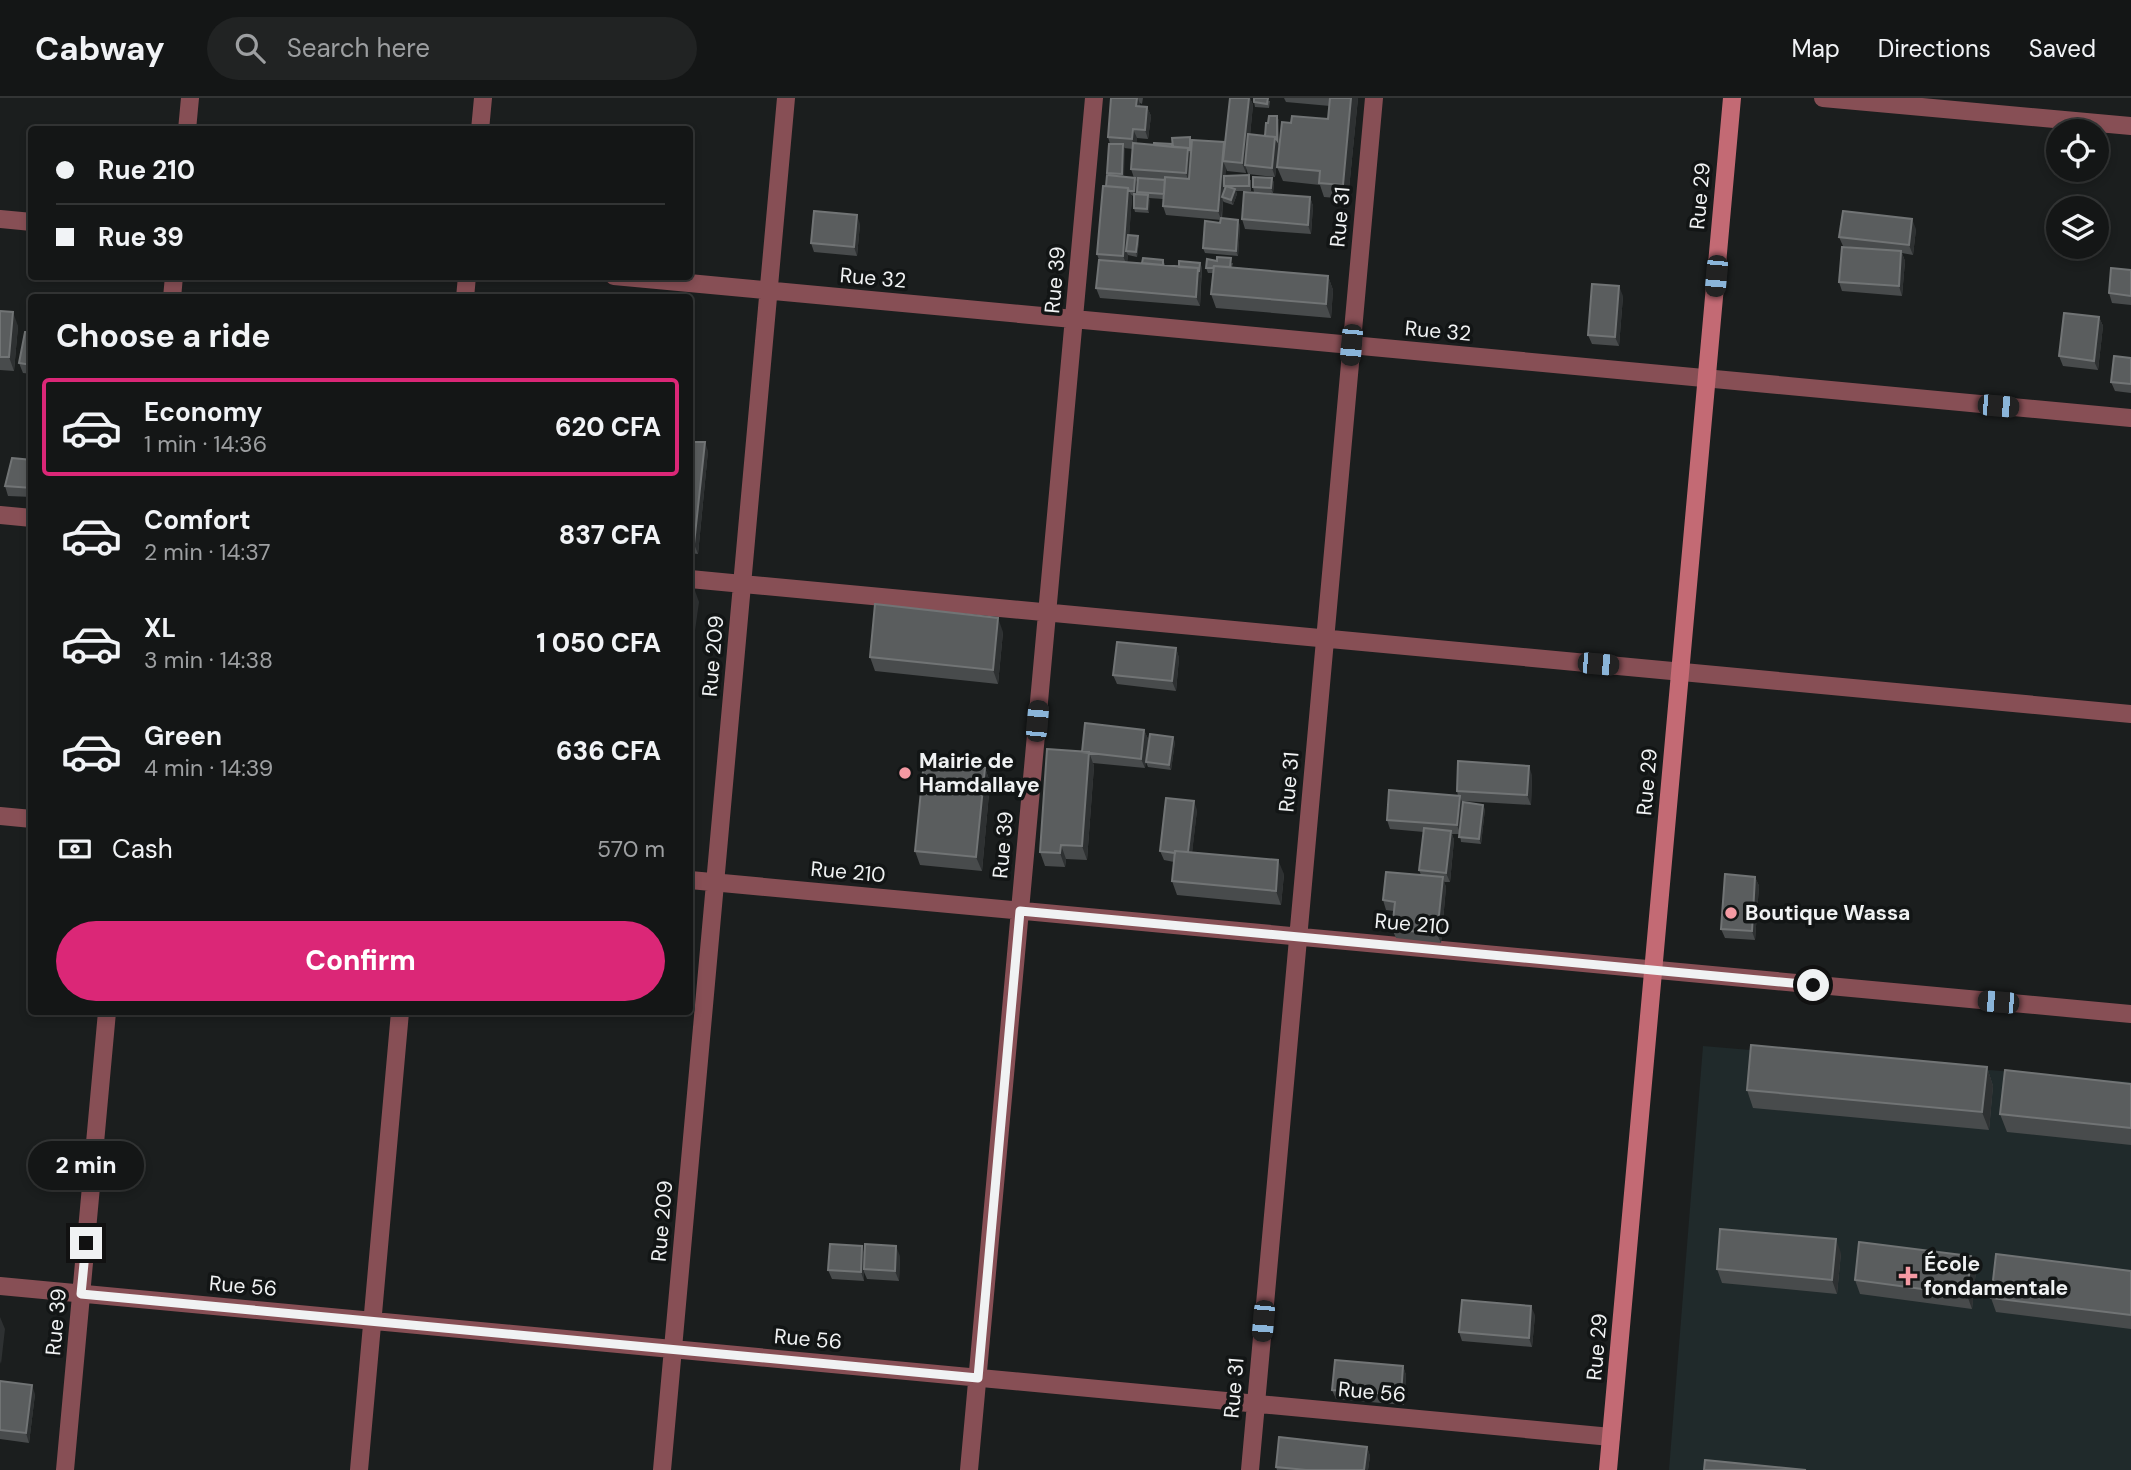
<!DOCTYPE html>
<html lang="en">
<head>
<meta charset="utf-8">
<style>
  body { margin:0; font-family:"DM Sans",sans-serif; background:#212323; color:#f1f3f6; height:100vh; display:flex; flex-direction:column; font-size:26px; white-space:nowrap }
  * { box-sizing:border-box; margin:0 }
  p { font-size:23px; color:#9d9fa1 }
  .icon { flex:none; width:38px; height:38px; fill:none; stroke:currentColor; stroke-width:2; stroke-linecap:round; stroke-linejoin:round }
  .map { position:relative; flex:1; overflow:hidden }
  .sheet { position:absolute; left:28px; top:196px; width:665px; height:721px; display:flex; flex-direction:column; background:#141616; border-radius:7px; box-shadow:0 4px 10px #0003,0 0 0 2px #333535 }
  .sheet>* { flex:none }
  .banner { position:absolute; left:28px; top:28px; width:665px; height:154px; border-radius:7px; box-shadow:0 4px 10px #0003,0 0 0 2px #333535; display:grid; align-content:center; height:154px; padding:0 28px; background:#141616 }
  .tools { position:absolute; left:2046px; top:21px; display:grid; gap:14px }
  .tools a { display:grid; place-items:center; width:63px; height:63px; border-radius:50%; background:#141616; box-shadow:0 4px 10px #0003,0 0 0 2px #333535; font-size:35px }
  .end { position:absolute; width:32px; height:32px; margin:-16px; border:9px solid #f0f2f3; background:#111; box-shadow:0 0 0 4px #111 }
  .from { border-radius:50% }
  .bubble { position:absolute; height:49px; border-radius:24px; background:#141616; box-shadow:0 4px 10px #0003,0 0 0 2px #333535; font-size:23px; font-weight:800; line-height:49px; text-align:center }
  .car { position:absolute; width:21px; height:42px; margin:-21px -10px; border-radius:9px; box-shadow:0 0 5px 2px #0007; background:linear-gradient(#222 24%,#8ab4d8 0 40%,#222 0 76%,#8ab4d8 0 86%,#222 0) }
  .banner b { display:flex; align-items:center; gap:24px; height:66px; font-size:26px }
  .banner b+b { border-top:2px solid #333535 }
  .banner i { width:18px; height:18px; background:#f1f3f6 }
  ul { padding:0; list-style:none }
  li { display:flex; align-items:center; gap:21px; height:98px; margin:0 14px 10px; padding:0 14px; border:4px solid transparent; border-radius:7px }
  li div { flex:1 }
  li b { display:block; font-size:26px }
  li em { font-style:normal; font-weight:800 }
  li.active { border-color:#db2777 }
  li>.icon { width:63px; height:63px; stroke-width:1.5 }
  h2 { padding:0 28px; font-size:32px; line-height:84px }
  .pay { display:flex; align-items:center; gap:18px; height:77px; padding:0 28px; font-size:26px }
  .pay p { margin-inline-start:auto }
  .primary-button { display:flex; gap:14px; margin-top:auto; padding:14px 28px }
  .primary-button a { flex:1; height:80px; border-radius:42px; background:#db2777; color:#fff; font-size:28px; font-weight:800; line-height:80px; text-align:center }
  header { display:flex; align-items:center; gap:42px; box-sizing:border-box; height:98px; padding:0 35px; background:#141616; border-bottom:2px solid #333535 }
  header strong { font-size:33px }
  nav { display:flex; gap:38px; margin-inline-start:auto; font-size:24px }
  .search { width:490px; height:63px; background:#212323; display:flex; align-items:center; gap:18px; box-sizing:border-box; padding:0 24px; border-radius:38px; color:#9d9fa1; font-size:26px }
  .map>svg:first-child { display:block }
  .built { fill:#202a2b }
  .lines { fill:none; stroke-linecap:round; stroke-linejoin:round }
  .street { stroke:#874f55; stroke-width:18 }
  .secondary { stroke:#c36a74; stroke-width:18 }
  .wall { fill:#484b4c; fill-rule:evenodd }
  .shaded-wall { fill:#2e3132 }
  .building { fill:#5a5d5e; stroke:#717475; stroke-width:2 }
  .route { stroke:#f0f2f3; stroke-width:9 }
  .poi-dot { fill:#f49aa3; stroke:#121515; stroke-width:2.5 }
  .labels { text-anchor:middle; stroke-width:7; stroke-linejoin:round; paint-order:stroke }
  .street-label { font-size:21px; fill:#f0f2f3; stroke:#121515 }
  .poi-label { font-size:21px; font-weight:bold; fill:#f0f2f3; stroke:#121515; text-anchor:start }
</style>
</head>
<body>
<header>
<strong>Cabway</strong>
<div class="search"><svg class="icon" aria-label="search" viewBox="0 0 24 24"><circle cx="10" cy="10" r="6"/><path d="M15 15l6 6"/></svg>Search here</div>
<nav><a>Map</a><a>Directions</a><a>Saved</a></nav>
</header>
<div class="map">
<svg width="2131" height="1372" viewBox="0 0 2131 1372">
  <rect width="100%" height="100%" fill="#1b1e1e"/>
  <!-- built -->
  <path class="built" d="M1703,948L2131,984V1372H1669Z"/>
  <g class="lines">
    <!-- street -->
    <path class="street" d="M1823,0L2131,28
      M187,32L190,0
      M480,32L483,0
      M0,121L32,124
      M614,178L2131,320
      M172,200L174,178
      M465,200L467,178
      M0,417L32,420
      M690,481L2131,616
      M0,718L32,721
      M690,782L2131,916
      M0,1188L1611,1339
      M65,1372L107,914
      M359,1372L400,914
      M662,1372L786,0
      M969,1372L1094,0
      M1250,1372L1374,0"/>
    <!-- secondary -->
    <path class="secondary" d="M1608,1372L1732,0"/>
  </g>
  <!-- wall -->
  <path class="wall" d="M1111,0H1143L1142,6L1140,5V8L1147,9L1151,18L1148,41L1137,40L1136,46L1154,47L1172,46L1190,39L1192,44L1225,48L1230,0H1250L1253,7L1250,37L1265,38L1268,25L1277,18L1279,23V49L1275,79L1248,76L1246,70V75L1227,73L1226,70L1225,78L1251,82V93H1236L1237,96L1233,107L1224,104L1223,103L1222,121L1240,127L1238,158L1205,155L1203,150L1220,125L1221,122L1166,117L1163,108V101L1149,100V115L1135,114L1134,110V98L1131,97L1132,99L1129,137L1139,143L1137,159L1128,157L1127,164L1142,165L1163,162L1165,167L1202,169L1200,208L1100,200L1096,190L1099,162L1097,156L1108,77L1110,46L1108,39ZM1124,50L1133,51L1131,71L1134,80L1124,79Z
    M1284,0H1358L1348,101L1324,99L1320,87L1283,83L1277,69L1291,25L1328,21L1330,8L1286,4Z
    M1270,3L1269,10L1255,9L1254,4Z
    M1272,80L1274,85L1273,95L1254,94L1253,89Z
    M1310,99L1313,108L1311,136L1245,131L1242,121Z
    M860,126L857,158L814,154L811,145Z
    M1916,131L1913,157L1902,155L1905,163L1902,198L1842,193L1839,184L1864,151L1843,148L1839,139Z
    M1233,165L1232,169L1328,178L1333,192L1331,220L1216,210L1211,196L1213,175H1208L1206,170Z
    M2131,172V207L2112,205L2109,195Z
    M1623,198L1619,248L1592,246L1588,237Z
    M0,213L18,228L14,273L0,272Z
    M2099,219L2103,228L2098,272L2063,268L2059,258Z
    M32,234V276L23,275L19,265Z
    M2131,260V295L2115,293L2111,284Z
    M690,344L708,353L698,456L690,455Z
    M32,362V399L8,398L5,388Z
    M1003,534L998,586L875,573L870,559Z
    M1176,550L1179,560L1176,593L1117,586L1113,577Z
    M1144,632L1148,641L1145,670L1093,665L1094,668L1087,762L1066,761L1065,769L1045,768L1040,754L1082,654Z
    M1175,644L1171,672L1148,669L1146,664Z
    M985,670L990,684L982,773L920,767L915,753Z
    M1532,677L1531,707L1462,703L1463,707L1485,711L1481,746L1461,744L1460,736H1452L1454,742L1450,784H1444L1446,789L1441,845L1396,840L1392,831L1394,813L1386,812L1383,802L1421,777L1419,772L1424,734L1390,731L1387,722L1458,698L1457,693Z
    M1197,712L1192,754L1284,776L1281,807L1177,797L1172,783L1174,764L1164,762L1160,753Z
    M1755,779L1759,788L1755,842L1725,840L1721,831Z
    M1987,969L1993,988L1989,1032L1753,1010L1747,992Z
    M2131,986V1047L2007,1034L2000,1016Z
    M864,1154L900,1158L899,1183L867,1181L864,1174V1183L832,1181L828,1172Z
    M1841,1155L1837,1196L1722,1185L1717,1171Z
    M1976,1172L1972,1211L1860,1196L1855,1182Z
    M2131,1173V1231L1996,1214L1991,1200Z
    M1535,1217L1532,1249L1462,1243L1459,1234Z
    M1403,1268L1406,1277L1404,1307L1336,1301L1332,1292Z
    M0,1283L35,1296L29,1345L0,1341Z
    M1367,1349L1370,1358L1368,1372H1277L1276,1369Z"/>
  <!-- shaded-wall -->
  <path class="shaded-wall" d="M1137,0H1138L1140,6V18L1136,8Z
    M1249,0H1250L1253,7L1247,67H1245L1246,70V75L1242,65Z
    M1351,0H1358L1348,101L1343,87Z
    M1147,9L1151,18L1148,41L1145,32Z
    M1277,18L1279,23L1278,47L1277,42Z
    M1133,31L1137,40L1136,51L1132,41Z
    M1275,39L1279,49L1275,79L1272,70Z
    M1224,44L1227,54L1223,63L1226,70L1223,100L1222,99L1223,103L1221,122L1218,113Z
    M1123,46L1125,51L1124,81L1122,76Z
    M1188,50L1191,59L1189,85L1186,75Z
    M1135,80L1137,84L1136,98L1134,93Z
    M1272,80L1274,85L1273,95L1271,90Z
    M1128,90L1132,99L1128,153H1126L1128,157L1127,168L1123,158Z
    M1235,91L1237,96L1233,107L1231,102Z
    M1148,97L1150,102L1149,115L1147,111Z
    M1310,99L1313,108L1311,136L1308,127Z
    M857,117L860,126L857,158L854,149Z
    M1912,121L1916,131L1913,157L1909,147Z
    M1238,122L1240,127L1238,158L1236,153Z
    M1138,138L1139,143L1137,159L1136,154Z
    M1901,153L1905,163L1902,198L1899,188Z
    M1200,165L1202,169L1201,179L1199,174Z
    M1198,170L1201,180L1200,208L1196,199Z
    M1328,178L1333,192L1331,220L1326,206Z
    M1619,188L1623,198L1619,248L1615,239Z
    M13,214L18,228L14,273L9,259Z
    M2099,219L2103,228L2098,272L2094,263Z
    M705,344L708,353L698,456L694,446Z
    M694,490L699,504L691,561L690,557V523Z
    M998,520L1003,534L998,586L993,572Z
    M1176,550L1179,560L1176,593L1172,583Z
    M1144,632L1148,641L1145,670L1141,661Z
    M1173,639L1175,644L1171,672L1169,667Z
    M1089,654L1094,668L1087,762L1082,748Z
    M1529,668L1532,677L1531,707L1527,697Z
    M985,670L990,684L982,773L976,759Z
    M1460,698L1463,707L1461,737L1457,727Z
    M1194,703L1197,712L1191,765L1188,756Z
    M1483,707L1485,711L1481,746L1479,741Z
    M1451,733L1454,742L1450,784L1446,775Z
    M1061,747L1066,761L1065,769L1060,755Z
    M1278,762L1284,776L1281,807L1276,793Z
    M1443,779L1446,789L1441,845L1437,836Z
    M1755,779L1759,788L1755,842L1752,833Z
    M1987,969L1993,988L1989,1032L1982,1014Z
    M1836,1141L1841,1155L1837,1196L1832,1182Z
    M862,1148L865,1157L864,1171V1183L861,1174Z
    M896,1148L900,1158L899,1183L895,1173Z
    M1971,1158L1976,1172L1972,1211L1967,1197Z
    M1531,1208L1535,1217L1532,1249L1529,1240Z
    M0,1219L5,1231L1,1266L0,1263Z
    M1403,1268L1406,1277L1404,1307L1401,1297Z
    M32,1287L35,1296L29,1345L26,1335Z
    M1367,1349L1370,1358L1368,1372H1364Z"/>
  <!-- building -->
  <path class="building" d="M1111,0H1137L1136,8L1147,9L1145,32L1133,31L1132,41L1108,39Z
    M1230,0H1249L1242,65L1223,63Z
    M1254,0H1268L1267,6L1254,4Z
    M1330,0H1351L1343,87L1319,85L1320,73L1277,69L1282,24L1291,25L1292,18L1328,21Z
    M1269,18H1277V42L1275,39L1265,38L1266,25H1268Z
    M1248,36L1275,39L1272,70L1245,67Z
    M1190,39V52H1188V50L1173,49L1172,40Z
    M1192,42L1224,44L1218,113L1163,108L1165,79L1189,81Z
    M1133,45L1188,50L1186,75L1131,71Z
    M1154,45L1172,46V49L1154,47Z
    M1109,46H1123L1122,76L1107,75Z
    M1107,77L1135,80L1134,93H1129L1128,90L1106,88Z
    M1249,77V88H1224V78Z
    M1253,79L1272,80L1271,90L1253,89Z
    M1138,80L1165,82L1164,96L1137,94Z
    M1103,88L1128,90L1123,158L1097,156Z
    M1226,88L1235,91L1231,102L1222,99Z
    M1244,94L1310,99L1308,127L1242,121Z
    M1134,96L1148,97L1147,111L1134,110Z
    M814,113L857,117L854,149L811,145Z
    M1843,113L1912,121L1909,147L1839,139Z
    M1221,120L1238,122L1236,153L1203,150L1205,123L1220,125Z
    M1128,137L1138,138L1136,154L1126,153Z
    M1842,149L1901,153L1899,188L1839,184Z
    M1217,159L1231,160L1230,169L1214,168L1213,170H1206L1207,161L1217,163Z
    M1143,160L1163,162V167L1142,165Z
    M1099,162L1198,170L1196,199L1096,190Z
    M1179,163L1200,165L1199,174L1198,170L1179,169Z
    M1214,168L1328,178L1326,206L1211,196Z
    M2111,170L2131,172V198L2109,195Z
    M1592,186L1619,188L1615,239L1588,237Z
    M0,213L13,214L9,259H0Z
    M2064,215L2099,219L2094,263L2059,258Z
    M25,234H32V267L19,265Z
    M2114,258L2131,260V286L2111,284Z
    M690,344H705L694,446H690Z
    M12,360L32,362V390L5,388Z
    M690,490H694L690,523Z
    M875,506L998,520L993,572L870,559Z
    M1117,544L1176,550L1172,583L1113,577Z
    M1085,625L1144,632L1141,661L1082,654Z
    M1150,636L1173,639L1169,667L1146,664Z
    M1047,651L1089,654L1082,748L1061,747L1060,755L1040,754Z
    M924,663L985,670L976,759L915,753Z
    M1458,663L1529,668L1527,697L1457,693Z
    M1389,692L1460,698L1457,727L1387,722Z
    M1166,700L1194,703L1188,754L1175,753V755L1160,753Z
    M1463,704L1483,707L1479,741L1459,739Z
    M1424,730L1451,733L1446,775L1419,772Z
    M1175,753L1278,762L1276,793L1172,783Z
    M1386,774L1443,779L1437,836L1392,831L1395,804L1383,802Z
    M1725,776L1755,779L1752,833L1721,831Z
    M1751,947L1987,969L1982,1014L1747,992Z
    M2005,972L2131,986V1030L2000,1016Z
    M1720,1131L1836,1141L1832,1182L1717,1171Z
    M1859,1144L1971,1158L1967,1197L1855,1182Z
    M830,1146L862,1148L861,1174L828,1172Z
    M865,1146L896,1148L895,1173L864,1171Z
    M1996,1156L2131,1173V1217L1991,1200Z
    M1462,1202L1531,1208L1529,1240L1459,1234Z
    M1335,1262L1403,1268L1401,1297L1332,1292Z
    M0,1283L32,1287L26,1335L0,1332Z
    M1279,1339L1367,1349L1364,1372H1306L1276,1369Z
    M1705,1362L1806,1372H1704Z"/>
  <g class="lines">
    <!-- route -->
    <path class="route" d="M86,1145L81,1196L978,1280L1020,813L1813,887"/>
  </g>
  <!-- markers -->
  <g class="poi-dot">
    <circle cx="905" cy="675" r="7"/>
    <circle cx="1731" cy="815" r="7"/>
    <path d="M1904.5 1167.5h7v7h7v7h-7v7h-7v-7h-7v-7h7z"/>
  </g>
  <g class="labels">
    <!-- street labels -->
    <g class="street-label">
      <text transform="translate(1700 98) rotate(-85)" y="7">Rue 29</text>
      <text transform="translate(1340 119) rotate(-85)" y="7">Rue 31</text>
      <text transform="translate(873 180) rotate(5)" y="7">Rue 32</text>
      <text transform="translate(1055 182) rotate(-85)" y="7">Rue 39</text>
      <text transform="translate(1438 233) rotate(5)" y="7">Rue 32</text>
      <text transform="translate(713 558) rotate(-85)" y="7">Rue 209</text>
      <text transform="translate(1289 684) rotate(-85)" y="7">Rue 31</text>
      <text transform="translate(1647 684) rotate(-85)" y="7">Rue 29</text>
      <text transform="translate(1003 747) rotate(-85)" y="7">Rue 39</text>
      <text transform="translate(848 774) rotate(5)" y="7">Rue 210</text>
      <text transform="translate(1412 826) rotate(5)" y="7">Rue 210</text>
      <text transform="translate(662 1123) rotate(-85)" y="7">Rue 209</text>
      <text transform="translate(243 1188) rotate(5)" y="7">Rue 56</text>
      <text transform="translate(56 1224) rotate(-85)" y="7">Rue 39</text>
      <text transform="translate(808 1241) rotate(5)" y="7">Rue 56</text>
      <text transform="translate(1597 1249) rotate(-85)" y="7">Rue 29</text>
      <text transform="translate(1234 1290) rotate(-85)" y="7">Rue 31</text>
      <text transform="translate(1372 1294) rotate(5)" y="7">Rue 56</text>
    </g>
    <!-- poi labels -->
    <g class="poi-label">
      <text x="919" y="670">Mairie de<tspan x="919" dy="24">Hamdallaye</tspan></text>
      <text x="1745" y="822">Boutique Wassa</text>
      <text x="1924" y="1173">École<tspan x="1924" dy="24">fondamentale</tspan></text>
    </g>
  </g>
</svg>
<div class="tools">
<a><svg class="icon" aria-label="locate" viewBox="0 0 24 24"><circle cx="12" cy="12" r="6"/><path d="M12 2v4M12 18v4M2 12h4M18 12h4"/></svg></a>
<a><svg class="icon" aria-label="layers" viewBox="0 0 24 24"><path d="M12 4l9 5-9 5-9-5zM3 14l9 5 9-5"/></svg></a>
</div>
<i class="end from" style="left:1813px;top:887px"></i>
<i class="end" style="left:86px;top:1145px"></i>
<div class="bubble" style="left:28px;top:1043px;width:116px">2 min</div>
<i class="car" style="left:1716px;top:178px;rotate:185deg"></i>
<i class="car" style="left:1351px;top:247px;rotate:185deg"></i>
<i class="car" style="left:1998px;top:308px;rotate:95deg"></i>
<i class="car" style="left:1598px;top:566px;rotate:95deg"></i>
<i class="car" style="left:1037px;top:623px;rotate:5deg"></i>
<i class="car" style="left:1998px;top:904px;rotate:275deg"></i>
<i class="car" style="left:1263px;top:1223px;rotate:185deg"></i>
<div class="banner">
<b><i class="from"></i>Rue 210</b>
<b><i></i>Rue 39</b>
</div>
<section class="sheet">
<h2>Choose a ride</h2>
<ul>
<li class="active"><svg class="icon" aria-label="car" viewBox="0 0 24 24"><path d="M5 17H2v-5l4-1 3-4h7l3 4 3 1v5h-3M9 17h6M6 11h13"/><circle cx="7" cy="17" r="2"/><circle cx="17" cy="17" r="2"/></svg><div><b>Economy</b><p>1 min · 14:36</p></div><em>620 CFA</em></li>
<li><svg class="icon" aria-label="car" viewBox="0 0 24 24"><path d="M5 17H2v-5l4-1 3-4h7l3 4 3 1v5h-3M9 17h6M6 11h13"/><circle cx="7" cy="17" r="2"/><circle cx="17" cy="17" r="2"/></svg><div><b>Comfort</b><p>2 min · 14:37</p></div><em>837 CFA</em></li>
<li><svg class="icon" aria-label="car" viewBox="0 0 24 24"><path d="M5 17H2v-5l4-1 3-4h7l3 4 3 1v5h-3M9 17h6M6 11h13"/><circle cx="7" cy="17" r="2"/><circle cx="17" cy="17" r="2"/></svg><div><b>XL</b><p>3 min · 14:38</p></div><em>1 050 CFA</em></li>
<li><svg class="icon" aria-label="car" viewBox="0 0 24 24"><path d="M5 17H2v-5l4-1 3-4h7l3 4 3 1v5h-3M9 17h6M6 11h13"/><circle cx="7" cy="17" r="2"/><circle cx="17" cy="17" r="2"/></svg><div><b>Green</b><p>4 min · 14:39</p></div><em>636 CFA</em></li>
</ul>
<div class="pay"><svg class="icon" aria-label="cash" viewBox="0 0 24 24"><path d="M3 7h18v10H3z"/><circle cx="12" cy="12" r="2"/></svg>Cash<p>570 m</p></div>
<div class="primary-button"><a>Confirm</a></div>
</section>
</div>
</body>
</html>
